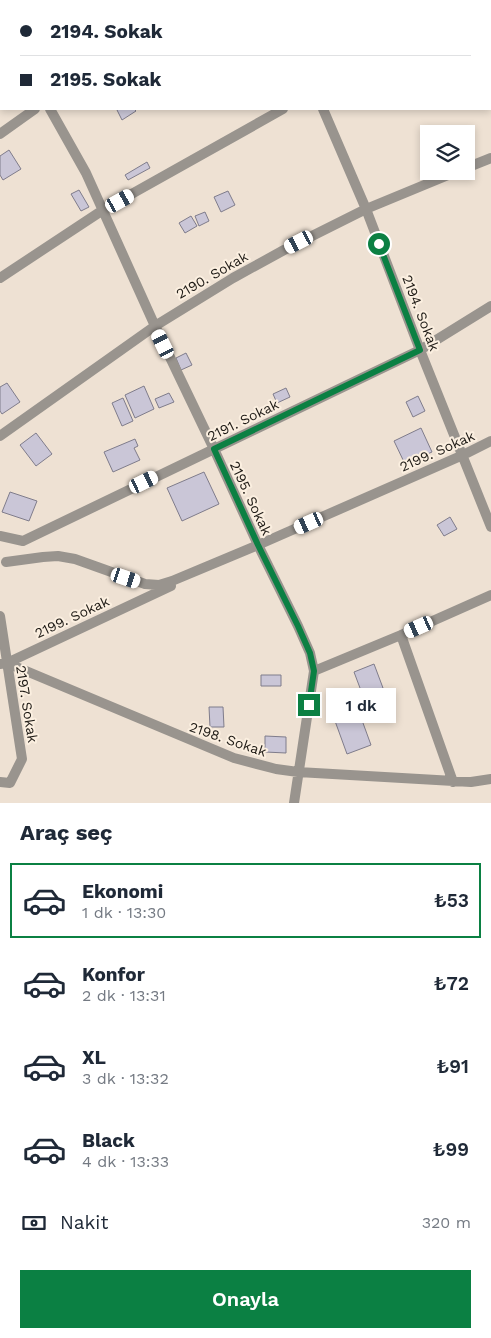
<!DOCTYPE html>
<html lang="tr">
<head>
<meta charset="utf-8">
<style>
  body { margin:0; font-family:"Work Sans",sans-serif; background:#f6f6f7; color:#1f2937; height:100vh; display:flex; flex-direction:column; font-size:19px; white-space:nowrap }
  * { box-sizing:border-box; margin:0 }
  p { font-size:16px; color:#747a83 }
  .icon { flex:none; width:28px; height:28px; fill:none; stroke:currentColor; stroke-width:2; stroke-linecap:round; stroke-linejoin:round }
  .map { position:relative; height:803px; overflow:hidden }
  .sheet { display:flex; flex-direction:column; background:#fff; flex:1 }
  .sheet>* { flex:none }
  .banner { position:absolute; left:0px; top:0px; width:491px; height:110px; box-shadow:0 2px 8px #0003; display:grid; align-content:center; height:110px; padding:0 20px; background:#fff }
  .controls { position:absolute; left:420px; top:125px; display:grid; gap:10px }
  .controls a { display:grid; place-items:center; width:55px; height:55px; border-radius:0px; background:#fff; box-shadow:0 2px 8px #0003; font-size:25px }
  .end { position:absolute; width:22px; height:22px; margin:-11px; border:6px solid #0b8043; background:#fff; box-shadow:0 0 0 2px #fff }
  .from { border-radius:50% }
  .bubble { position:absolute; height:35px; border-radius:0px; background:#fff; box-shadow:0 2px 8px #0003; font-size:16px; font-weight:600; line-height:35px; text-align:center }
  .car { position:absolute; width:15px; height:30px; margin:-15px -8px; border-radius:6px; box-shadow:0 0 4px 1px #0007; background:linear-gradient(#fff 24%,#345 0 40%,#fff 0 76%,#345 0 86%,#fff 0) }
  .banner b { display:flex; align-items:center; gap:18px; height:48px; font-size:19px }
  .banner b+b { border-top:1px solid #e0e1e3 }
  .banner i { width:12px; height:12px; background:#1f2937 }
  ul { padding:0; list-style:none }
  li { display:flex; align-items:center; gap:15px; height:75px; margin:0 10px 8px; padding:0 10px; border:2px solid transparent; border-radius:0px }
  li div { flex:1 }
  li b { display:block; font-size:19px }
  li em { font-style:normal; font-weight:600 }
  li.current { border-color:#0b8043 }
  li>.icon { width:45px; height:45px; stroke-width:1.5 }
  h2 { padding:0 20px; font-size:22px; line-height:60px }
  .pay { display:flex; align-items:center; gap:12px; height:55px; padding:0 20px; font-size:19px }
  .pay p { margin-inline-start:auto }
  .button { display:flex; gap:10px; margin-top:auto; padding:10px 20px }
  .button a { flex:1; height:58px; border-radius:0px; background:#0b8043; color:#fff; font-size:20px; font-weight:600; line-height:58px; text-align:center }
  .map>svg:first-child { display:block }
  .building { fill:#cac6d7; stroke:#7f7c8b }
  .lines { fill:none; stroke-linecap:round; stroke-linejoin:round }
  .minor { stroke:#99948e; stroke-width:10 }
  .route { stroke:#0b8043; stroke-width:6 }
  .labels { text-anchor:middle; stroke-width:4; stroke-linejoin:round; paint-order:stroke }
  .street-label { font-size:14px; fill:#1e1a15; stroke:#fbefe0 }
</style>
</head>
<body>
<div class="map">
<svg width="491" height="803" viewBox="0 0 491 803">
  <rect width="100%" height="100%" fill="#eee1d3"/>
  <!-- building -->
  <path class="building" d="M119,109H134L136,111L122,120L117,110Z
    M9,150L21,169L3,180L0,175V156Z
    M147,162L150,168L128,180L125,175Z
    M79,190L89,207L81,211L71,194Z
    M228,191L235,205L221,212L214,197Z
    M205,212L209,221L199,226L195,216Z
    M191,216L197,226L185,233L179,223Z
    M186,353L192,365L181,370L176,358Z
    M7,383L20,402L2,414L0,411V387Z
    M144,386L154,409L135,418L125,395Z
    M286,388L290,397L277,403L273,394Z
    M169,393L174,402L159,408L155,399Z
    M418,396L425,411L413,417L406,402Z
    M123,398L133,421L122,426L112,403Z
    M421,428L432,452L405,464L394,441Z
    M36,433L52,454L36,466L20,445Z
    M135,439L138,446L134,448L140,460L113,472L104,452Z
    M204,472L219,504L182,521L167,488Z
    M10,492L37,501L29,521L2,512Z
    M450,517L457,529L444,536L437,525Z
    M374,664L383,688L363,696L354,672Z
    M261,675H281V686H261Z
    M209,707H223L224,727H210Z
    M359,712L371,745L347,754L335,721Z
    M265,736L286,737V753L265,752Z"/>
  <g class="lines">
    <!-- minor -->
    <path class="minor" d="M272,0V1
      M210,1L212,0
      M0,36L1,38
      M50,109L86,173L155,326L214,449L258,545L298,626L310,653L314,671L294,803
      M323,109L366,209L420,350L491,527
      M0,134L35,109
      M466,168L491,158
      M0,278L103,210L283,109
      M0,436L155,326L233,278L284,250L366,209L458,171
      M0,536L23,541L420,350L491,306
      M6,562L43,557L58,556L75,559L145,584L159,585L172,581L258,545L463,455L491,441
      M0,616L22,759L10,783L0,782
      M401,635L453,782
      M7,663L171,586
      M0,664L7,663L234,758L276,769L298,772L471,782L491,779
      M314,671L401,635L491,595"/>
  </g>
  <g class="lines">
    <!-- route -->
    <path class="route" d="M309,705L314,671L310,653L298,626L258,545L214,449L420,350L379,244"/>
  </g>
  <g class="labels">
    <!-- street labels -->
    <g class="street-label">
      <text transform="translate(212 275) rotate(-30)" y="5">2190. Sokak</text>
      <text transform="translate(421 313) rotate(69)" y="5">2194. Sokak</text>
      <text transform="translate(243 420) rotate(-26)" y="5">2191. Sokak</text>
      <text transform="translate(437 451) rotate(-24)" y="5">2199. Sokak</text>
      <text transform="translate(251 498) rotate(65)" y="5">2195. Sokak</text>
      <text transform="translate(72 617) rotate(-25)" y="5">2199. Sokak</text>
      <text transform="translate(27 704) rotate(81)" y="5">2197. Sokak</text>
      <text transform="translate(228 739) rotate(19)" y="5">2198. Sokak</text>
    </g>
  </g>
</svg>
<div class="controls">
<a><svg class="icon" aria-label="layers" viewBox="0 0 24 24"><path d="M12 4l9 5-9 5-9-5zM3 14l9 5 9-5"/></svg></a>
</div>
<i class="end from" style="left:379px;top:244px"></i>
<i class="end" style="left:309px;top:705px"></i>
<div class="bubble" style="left:326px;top:688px;width:70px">1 dk</div>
<i class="car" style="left:120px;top:201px;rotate:61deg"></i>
<i class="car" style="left:299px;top:242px;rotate:243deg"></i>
<i class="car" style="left:163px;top:344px;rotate:334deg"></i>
<i class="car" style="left:144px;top:482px;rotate:64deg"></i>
<i class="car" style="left:309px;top:523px;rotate:246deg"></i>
<i class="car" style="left:126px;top:578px;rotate:108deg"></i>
<i class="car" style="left:419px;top:627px;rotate:246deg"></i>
<div class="banner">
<b><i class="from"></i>2194. Sokak</b>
<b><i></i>2195. Sokak</b>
</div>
</div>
<section class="sheet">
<h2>Araç seç</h2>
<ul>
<li class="current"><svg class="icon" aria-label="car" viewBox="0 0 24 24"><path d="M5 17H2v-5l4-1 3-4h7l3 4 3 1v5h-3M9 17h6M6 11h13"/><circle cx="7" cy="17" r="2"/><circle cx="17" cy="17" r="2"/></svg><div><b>Ekonomi</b><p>1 dk · 13:30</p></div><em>₺53</em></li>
<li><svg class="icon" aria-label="car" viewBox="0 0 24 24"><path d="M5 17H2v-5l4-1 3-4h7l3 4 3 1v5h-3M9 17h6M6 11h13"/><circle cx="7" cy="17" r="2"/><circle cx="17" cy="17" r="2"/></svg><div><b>Konfor</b><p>2 dk · 13:31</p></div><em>₺72</em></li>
<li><svg class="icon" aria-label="car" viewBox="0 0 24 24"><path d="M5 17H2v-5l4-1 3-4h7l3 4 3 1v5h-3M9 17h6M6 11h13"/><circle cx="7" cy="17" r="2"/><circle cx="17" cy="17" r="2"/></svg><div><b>XL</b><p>3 dk · 13:32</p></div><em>₺91</em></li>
<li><svg class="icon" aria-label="car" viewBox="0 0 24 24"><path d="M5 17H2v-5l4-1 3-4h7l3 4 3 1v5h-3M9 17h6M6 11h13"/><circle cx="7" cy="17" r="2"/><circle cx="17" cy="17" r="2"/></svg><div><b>Black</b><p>4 dk · 13:33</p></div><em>₺99</em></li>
</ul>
<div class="pay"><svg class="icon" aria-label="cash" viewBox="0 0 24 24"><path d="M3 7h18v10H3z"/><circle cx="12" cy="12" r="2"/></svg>Nakit<p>320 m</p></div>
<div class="button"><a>Onayla</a></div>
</section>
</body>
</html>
